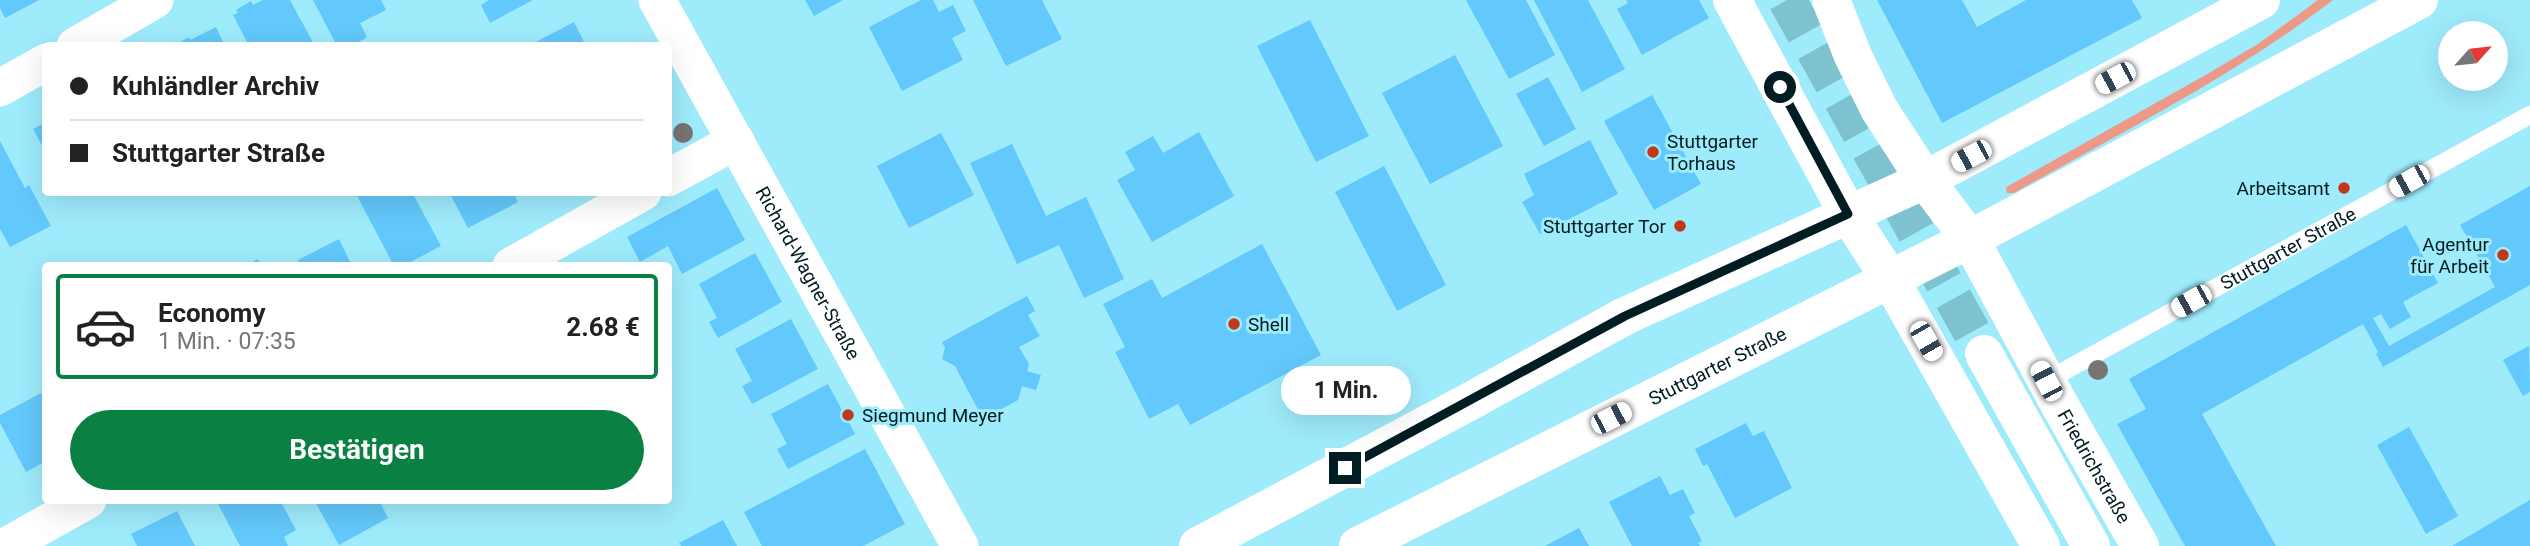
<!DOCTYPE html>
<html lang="de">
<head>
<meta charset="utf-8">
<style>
  body { margin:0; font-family:Roboto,sans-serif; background:#f2f2f2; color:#222; height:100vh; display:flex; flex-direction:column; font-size:26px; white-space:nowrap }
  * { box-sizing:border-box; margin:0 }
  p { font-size:23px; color:#767676 }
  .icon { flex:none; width:38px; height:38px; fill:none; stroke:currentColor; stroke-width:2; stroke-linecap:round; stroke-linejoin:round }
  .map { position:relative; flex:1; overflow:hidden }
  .details { position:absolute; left:42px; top:262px; width:630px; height:242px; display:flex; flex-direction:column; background:#fff; border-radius:7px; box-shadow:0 7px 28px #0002 }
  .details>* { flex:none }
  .banner { position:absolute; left:42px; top:42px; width:630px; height:154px; border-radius:7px; box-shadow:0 7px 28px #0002; display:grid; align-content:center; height:154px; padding:0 28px; background:#fff }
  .needle { width:46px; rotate:63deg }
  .tools { position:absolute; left:2438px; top:21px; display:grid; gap:14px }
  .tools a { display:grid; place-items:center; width:70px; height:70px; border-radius:50%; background:#fff; box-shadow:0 7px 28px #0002; font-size:35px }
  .end { position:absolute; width:32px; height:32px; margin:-16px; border:9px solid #001d23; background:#fff; box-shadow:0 0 0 4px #fff }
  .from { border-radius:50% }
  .bubble { position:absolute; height:49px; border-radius:24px; background:#fff; box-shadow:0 7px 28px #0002; font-size:23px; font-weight:700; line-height:49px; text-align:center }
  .car { position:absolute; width:21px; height:42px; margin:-21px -10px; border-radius:9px; box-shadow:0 0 5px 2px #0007; background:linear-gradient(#fff 24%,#345 0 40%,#fff 0 76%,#345 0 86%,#fff 0) }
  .banner b { display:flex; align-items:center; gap:24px; height:66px; font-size:26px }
  .banner b+b { border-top:2px solid #e0e0e0 }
  .banner i { width:18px; height:18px; background:#222 }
  ul { padding:12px 0 0; list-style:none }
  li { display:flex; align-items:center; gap:21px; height:105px; margin:0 14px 10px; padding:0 14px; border:4px solid transparent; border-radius:7px }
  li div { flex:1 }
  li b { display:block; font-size:26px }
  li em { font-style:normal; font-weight:700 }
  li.on { border-color:#0b8043 }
  li>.icon { width:63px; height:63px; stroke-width:1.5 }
  .primary-button { display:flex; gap:14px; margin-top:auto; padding:14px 28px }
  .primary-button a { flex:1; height:80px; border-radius:42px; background:#0b8043; color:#fff; font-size:28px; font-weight:700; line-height:80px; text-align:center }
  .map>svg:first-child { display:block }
  .green { fill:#ec9987 }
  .building { fill:#63c8fb }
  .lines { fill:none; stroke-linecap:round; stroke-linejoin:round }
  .secondary-tunnel { stroke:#7ec2d0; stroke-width:38; stroke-dasharray:38 19; stroke-linecap:butt }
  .lane { stroke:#fff; stroke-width:18 }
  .street { stroke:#fff; stroke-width:37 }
  .secondary { stroke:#fff; stroke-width:38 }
  .primary { stroke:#fff; stroke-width:38 }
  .tree { fill:#797373 }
  .route { stroke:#001d23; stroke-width:9 }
  .poi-dot { fill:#c1371b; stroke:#9eebfb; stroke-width:2.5 }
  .labels { text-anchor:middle; stroke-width:6; stroke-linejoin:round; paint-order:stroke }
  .poi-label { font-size:19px; fill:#001d23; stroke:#9eebfb; text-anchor:start }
  .street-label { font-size:19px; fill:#001d23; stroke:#9eebfb }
</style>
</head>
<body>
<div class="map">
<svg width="2530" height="546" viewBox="0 0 2530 546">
  <rect width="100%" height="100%" fill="#9eebfb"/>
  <!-- green -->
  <path class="green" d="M2318,0H2333C2234,76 2122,132 2014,193H2007L2006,188L2010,185L2209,73L2258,44Z"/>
  <!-- building -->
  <path class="building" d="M0,0H39L5,18L0,8Z
    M263,0H290L315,46H249L233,15L238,13L236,10L251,1L253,5Z
    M313,0H381L386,10L360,23L367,37L352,46H337Z
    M489,0H533L490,23L481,5Z
    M805,0H843L814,16Z
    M921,0H933L939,12L953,5L966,31L952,38L963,60L902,91L869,27Z
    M973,0H1042L1062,39L1006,66Z
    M1466,0H1526L1555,55L1509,79Z
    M1534,0H1588L1625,69L1582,92Z
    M1626,0H1699L1709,18L1642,55L1617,9L1628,3Z
    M1877,0H1962L1977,27L2026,0H2132L2142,18L1942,123Z
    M1310,20L1369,136L1316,162L1257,46Z
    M574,22L586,46H528Z
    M216,27L225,46H177L176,44L189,37L190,40Z
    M1455,55L1503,146L1430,184L1382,93Z
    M1548,77L1576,129L1544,146L1516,94Z
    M1652,95L1701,184L1654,210L1604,121Z
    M46,122V153L33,129Z
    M1199,132L1234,196L1152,242L1117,180L1135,170L1125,152L1153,136L1163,153Z
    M941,133L974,195L909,228L877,166Z
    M1590,140L1618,194L1540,234L1522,202L1534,195L1524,174Z
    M0,141L25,188L29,185L51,226L10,247L0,229Z
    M1012,144L1046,216L1086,197L1124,279L1084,298L1059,245L1017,264L970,163Z
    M1384,166L1446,285L1397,311L1335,192Z
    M2530,186V285L2383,367L2376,354L2378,352L2363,324L2202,414L2276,546H2185L2117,424L2146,409L2129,379L2406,225L2438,283L2403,302L2411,317L2390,329L2381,314L2373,318L2389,346L2495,287L2460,225Z
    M717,188L745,240L682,274L668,246L640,262L627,237Z
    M355,192H412L441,246L403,266H394Z
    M449,192H513L518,202L468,228Z
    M339,239L352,266H301L298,260Z
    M1262,244L1321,355L1190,425L1178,404L1149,419L1115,352L1125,347L1103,304L1152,279L1162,298Z
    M755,253L782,302L718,338L709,322L717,318L699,284Z
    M258,259L262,266H245Z
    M1027,296L1035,311L1028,315L1040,336L1019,347L1029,364L1027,371L1041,375L1036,390L1022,386L1018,400L983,419L955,366L942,359L945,348L942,342Z
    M791,319L818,369L752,404L742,386L752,381L735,349Z
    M2529,346L2530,392L2523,396L2503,360Z
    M828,384L855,434L788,469L777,449L787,444L771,414Z
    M41,393L46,401V461L26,472L0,423V415Z
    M1746,423L1753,436L1764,431L1792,488L1735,518L1707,464L1703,466L1695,449Z
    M2409,427L2458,516L2426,534L2377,445Z
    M865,449L905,524L863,546H762L744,512Z
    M1660,476L1670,495L1683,489L1695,513L1689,516L1702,541L1698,543L1700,546H1632L1609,502Z
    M216,500H280L296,530L284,537L288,546H240Z
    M314,500H379L388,518L339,545Z
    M2530,500V546H2452Z
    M177,511L195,546H137L131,534Z
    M723,520L737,546H681L679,543Z
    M1579,528L1589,546H1545Z"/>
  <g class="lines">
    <!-- secondary-tunnel -->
    <path class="secondary-tunnel" d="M1787,0L1984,354"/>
    <!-- lane -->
    <path class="lane" id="s1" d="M2046,381L2530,115"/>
    <!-- street -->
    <g class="street">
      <path id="s2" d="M657,0L960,546"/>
      <path d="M75,46L155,0"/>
      <path d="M0,88L46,62"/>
      <path d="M668,178L736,141"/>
      <path d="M511,266L643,192"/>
      <path d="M6,546L88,500"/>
    </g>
    <!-- secondary -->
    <g class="secondary">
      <path d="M1732,0L1848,214L1890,279L2041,546"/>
      <path id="s3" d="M1831,0L1853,56L1879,109L1925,180L1970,239L2058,402L2140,546"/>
      <path d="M1984,354L2091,546"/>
    </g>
    <!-- primary -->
    <g class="primary">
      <path d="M1198,546L1467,403L1625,316L1925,180L2261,0"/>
      <path id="s4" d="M1358,546L1970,239L2419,0"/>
    </g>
  </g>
  <!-- trees -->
  <g class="tree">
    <circle cx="683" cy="133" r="10"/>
    <circle cx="2098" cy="370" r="10"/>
  </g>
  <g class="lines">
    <!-- route -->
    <path class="route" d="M1345,468L1625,316L1848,214L1780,87"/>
  </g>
  <!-- markers -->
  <g class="poi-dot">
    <circle cx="1653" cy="152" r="7"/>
    <circle cx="2344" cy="188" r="7"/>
    <circle cx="1680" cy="226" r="7"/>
    <circle cx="2503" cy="255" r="7"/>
    <circle cx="1234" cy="324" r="7"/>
    <circle cx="848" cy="415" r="7"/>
  </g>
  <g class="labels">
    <!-- poi labels -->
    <g class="poi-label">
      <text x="1667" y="148">Stuttgarter<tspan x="1667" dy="22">Torhaus</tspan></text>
      <text x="2330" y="195" text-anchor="end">Arbeitsamt</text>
      <text x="1666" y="233" text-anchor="end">Stuttgarter Tor</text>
      <text x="2489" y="251" text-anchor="end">Agentur<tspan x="2489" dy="22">für Arbeit</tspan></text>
      <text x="1248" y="331">Shell</text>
      <text x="862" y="422">Siegmund Meyer</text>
    </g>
    <!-- street labels -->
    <g class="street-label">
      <text dy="7" stroke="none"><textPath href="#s1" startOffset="276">Stuttgarter Straße</textPath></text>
      <text dy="7" stroke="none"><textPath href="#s2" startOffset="312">Richard-Wagner-Straße</textPath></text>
      <text dy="7" stroke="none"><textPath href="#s4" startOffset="402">Stuttgarter Straße</textPath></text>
      <text dy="7" stroke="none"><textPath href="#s3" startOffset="537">Friedrichstraße</textPath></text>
    </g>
  </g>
</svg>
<div class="tools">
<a><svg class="needle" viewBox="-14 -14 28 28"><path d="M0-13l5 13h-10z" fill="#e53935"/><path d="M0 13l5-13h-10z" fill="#767676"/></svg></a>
</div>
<i class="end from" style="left:1780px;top:87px"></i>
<i class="end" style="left:1345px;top:468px"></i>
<div class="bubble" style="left:1281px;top:366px;width:130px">1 Min.</div>
<i class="car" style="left:2115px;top:78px;rotate:242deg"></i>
<i class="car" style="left:1971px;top:156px;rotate:242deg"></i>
<i class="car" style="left:2409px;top:181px;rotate:241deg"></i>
<i class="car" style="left:2191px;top:301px;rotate:241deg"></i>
<i class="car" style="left:1926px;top:341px;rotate:150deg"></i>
<i class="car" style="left:2046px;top:381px;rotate:332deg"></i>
<i class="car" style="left:1611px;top:418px;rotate:63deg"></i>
<div class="banner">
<b><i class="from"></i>Kuhländler Archiv</b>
<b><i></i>Stuttgarter Straße</b>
</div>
<section class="details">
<ul>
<li class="on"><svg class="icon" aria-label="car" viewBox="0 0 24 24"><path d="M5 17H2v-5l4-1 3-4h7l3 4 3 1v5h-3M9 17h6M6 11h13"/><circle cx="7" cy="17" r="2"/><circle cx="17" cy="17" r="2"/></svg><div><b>Economy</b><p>1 Min. · 07:35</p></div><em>2.68 €</em></li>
</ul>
<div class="primary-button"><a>Bestätigen</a></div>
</section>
</div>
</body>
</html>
